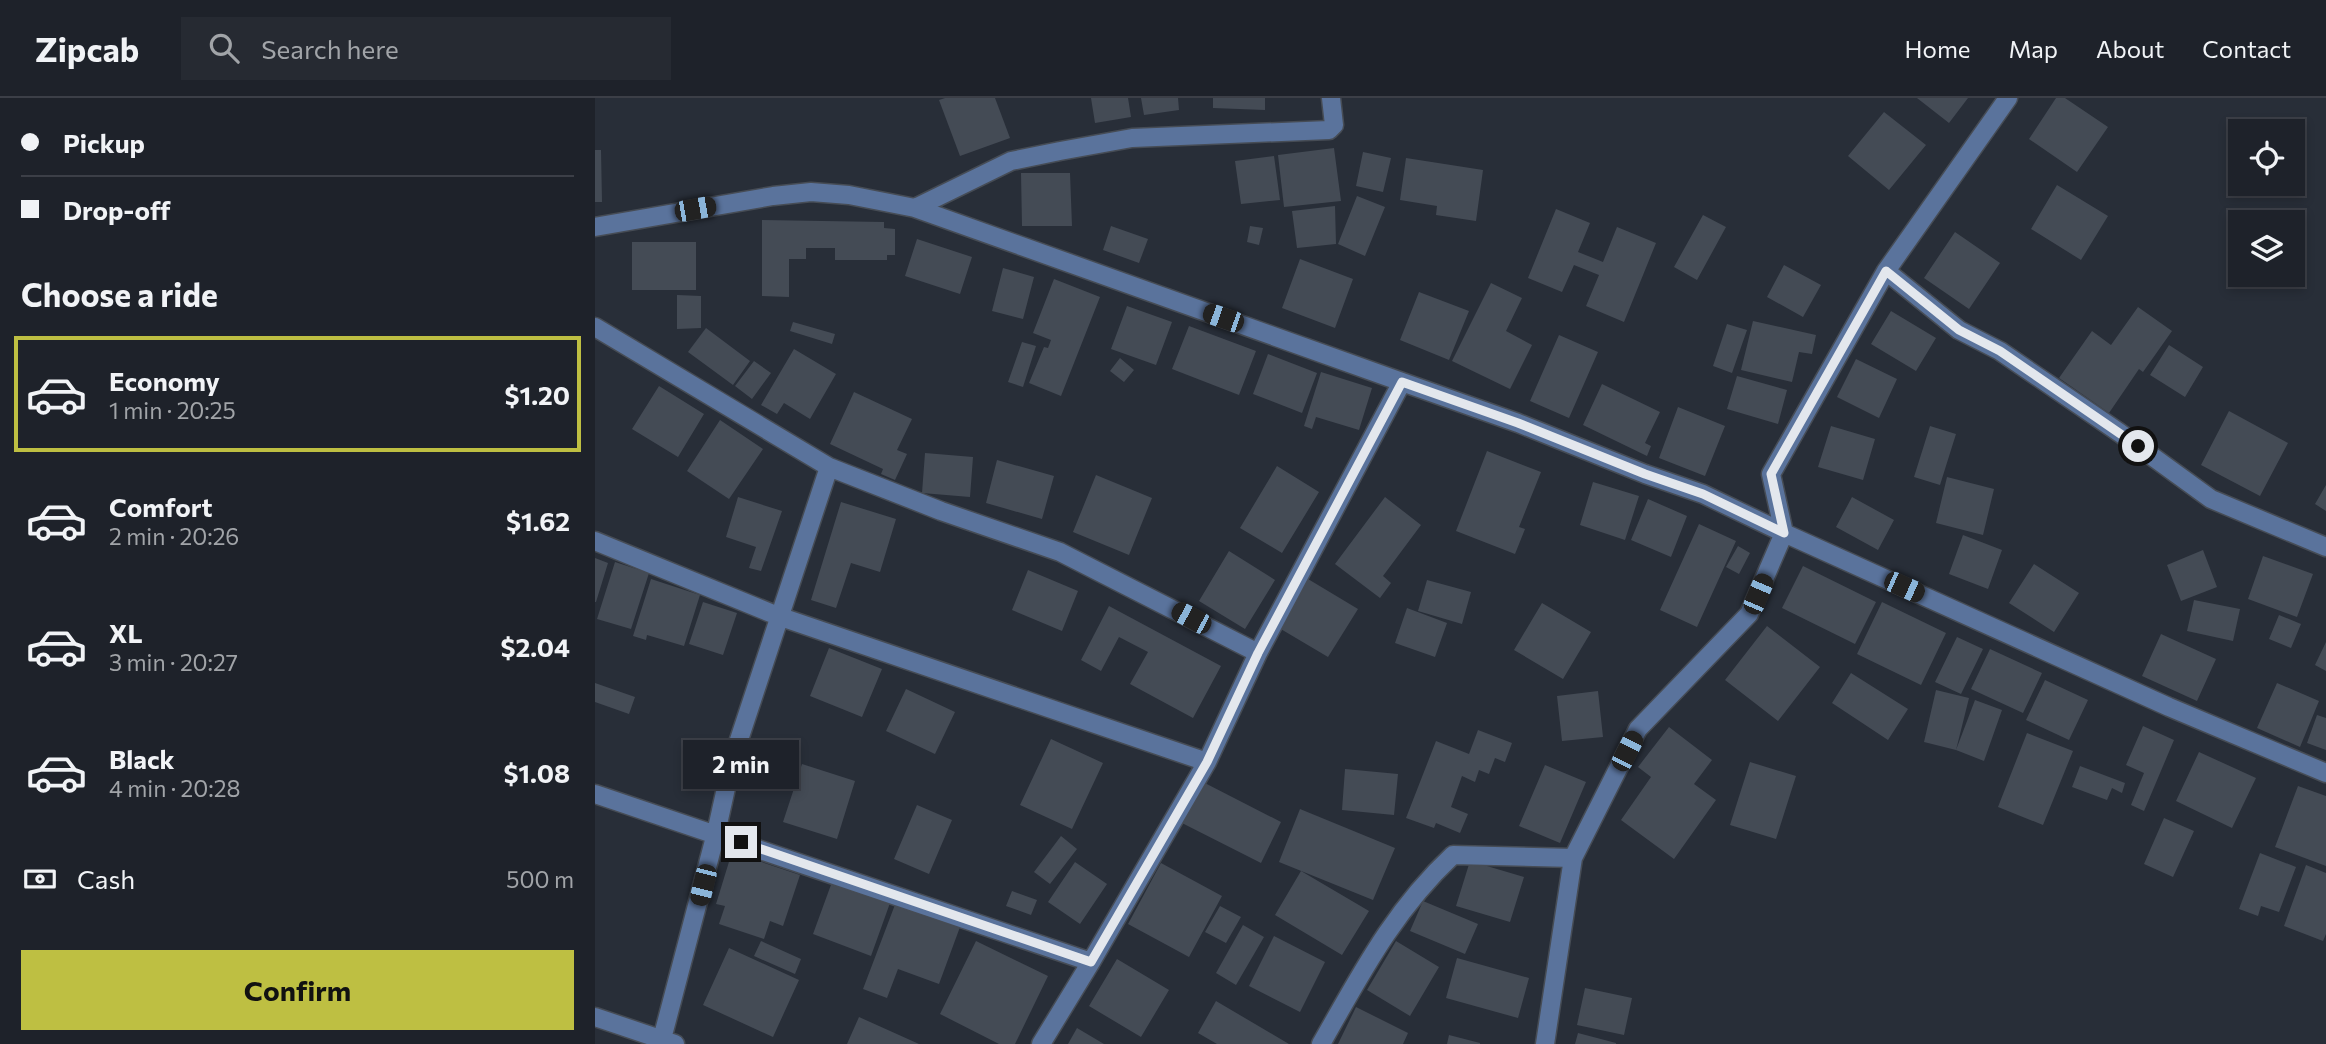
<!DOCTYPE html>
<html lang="en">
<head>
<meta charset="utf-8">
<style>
  body { margin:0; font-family:Commissioner,sans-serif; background:#262a32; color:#f1f3f6; height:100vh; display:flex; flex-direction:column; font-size:26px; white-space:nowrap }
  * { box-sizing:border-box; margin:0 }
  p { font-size:23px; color:#a1a4a8 }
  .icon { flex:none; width:38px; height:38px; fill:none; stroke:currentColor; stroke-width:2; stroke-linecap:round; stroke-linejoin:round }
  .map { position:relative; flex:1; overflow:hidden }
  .panel { display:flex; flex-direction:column; background:#1e222a; width:595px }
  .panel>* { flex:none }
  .hud { display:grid; align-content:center; height:154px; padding:0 21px; background:#1e222a }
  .controls { position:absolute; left:1633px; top:21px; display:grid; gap:14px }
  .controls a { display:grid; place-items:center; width:77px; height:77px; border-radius:0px; background:#1e222a; box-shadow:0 4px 10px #0003,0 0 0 2px #3c3f47; font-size:35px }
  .end { position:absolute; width:32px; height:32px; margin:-16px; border:9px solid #e3e7ed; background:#111; box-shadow:0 0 0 4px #111 }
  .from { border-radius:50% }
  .bubble { position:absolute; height:49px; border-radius:0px; background:#1e222a; box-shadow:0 4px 10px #0003,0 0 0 2px #3c3f47; font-size:23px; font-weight:700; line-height:49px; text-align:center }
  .car { position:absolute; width:21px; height:42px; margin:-21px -10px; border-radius:9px; box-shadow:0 0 5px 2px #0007; background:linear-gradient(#222 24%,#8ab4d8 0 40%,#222 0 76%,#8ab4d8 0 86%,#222 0) }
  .hud b { display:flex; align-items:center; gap:24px; height:66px; font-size:26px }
  .hud b+b { border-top:2px solid #3c3f47 }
  .hud i { width:18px; height:18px; background:#f1f3f6 }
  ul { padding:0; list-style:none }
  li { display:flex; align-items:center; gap:21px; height:116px; margin:0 14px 10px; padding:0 7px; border:4px solid transparent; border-radius:0px }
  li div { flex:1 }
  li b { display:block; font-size:26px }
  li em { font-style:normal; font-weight:700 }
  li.selected { border-color:#bebf42 }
  li>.icon { width:63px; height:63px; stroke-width:1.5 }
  h2 { padding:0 21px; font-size:32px; line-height:84px }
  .pay { display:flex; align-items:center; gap:18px; height:77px; padding:0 21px; font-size:26px }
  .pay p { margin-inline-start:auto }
  .cta { display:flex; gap:14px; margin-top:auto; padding:14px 21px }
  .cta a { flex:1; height:80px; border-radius:0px; background:#bebf42; color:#111; font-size:28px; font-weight:700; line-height:80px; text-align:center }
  header { display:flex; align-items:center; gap:42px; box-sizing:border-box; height:98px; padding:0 35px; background:#1e222a; border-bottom:2px solid #3c3f47 }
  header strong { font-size:33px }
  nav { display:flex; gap:38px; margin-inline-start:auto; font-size:24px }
  .search { width:490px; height:63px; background:#262a32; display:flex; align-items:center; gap:18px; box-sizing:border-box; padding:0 24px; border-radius:0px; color:#a1a4a8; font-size:26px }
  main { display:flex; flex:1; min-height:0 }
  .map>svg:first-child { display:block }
  .building { fill:#444b55 }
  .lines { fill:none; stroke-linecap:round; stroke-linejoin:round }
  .minor-casing { stroke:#464c55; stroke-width:21 }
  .minor { stroke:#5a739c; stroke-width:18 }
  .route { stroke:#e3e7ed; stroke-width:9 }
</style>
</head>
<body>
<header>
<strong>Zipcab</strong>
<div class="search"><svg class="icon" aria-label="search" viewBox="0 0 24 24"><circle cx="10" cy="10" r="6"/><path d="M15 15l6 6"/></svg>Search here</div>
<nav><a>Home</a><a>Map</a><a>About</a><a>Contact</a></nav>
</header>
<main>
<section class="panel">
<div class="hud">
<b><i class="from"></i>Pickup</b>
<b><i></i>Drop-off</b>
</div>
<h2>Choose a ride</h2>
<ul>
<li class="selected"><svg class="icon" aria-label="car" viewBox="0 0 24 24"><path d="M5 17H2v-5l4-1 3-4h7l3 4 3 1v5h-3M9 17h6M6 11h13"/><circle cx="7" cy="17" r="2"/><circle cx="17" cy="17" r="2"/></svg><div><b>Economy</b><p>1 min · 20:25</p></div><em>$1.20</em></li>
<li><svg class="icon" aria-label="car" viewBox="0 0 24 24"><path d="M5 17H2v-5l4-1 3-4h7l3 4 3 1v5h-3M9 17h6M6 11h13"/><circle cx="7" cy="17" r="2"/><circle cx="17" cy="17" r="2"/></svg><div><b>Comfort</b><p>2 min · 20:26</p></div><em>$1.62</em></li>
<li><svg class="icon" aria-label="car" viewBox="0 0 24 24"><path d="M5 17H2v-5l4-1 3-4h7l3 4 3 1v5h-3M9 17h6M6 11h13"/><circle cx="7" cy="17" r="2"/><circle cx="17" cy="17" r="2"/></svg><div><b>XL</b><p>3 min · 20:27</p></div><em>$2.04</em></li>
<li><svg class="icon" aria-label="car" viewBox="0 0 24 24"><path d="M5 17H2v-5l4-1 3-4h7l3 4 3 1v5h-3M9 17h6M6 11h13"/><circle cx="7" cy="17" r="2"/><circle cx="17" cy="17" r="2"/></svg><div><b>Black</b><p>4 min · 20:28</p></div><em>$1.08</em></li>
</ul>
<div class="pay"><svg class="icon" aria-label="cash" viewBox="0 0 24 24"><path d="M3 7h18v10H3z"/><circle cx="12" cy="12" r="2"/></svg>Cash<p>500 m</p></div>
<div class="cta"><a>Confirm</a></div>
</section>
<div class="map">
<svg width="1731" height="946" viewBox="0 0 1731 946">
  <rect width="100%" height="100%" fill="#282e38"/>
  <!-- building -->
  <path class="building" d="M350,0H400L415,40L365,58L344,2Z
    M496,0H533L536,19L500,25Z
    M546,0H583L584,12L549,17Z
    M618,0H670V12L618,10Z
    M1322,0H1373L1354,25Z
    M1461,0H1470L1513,29L1482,74L1434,41Z
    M1289,14L1331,47L1294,92L1253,58Z
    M739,50L746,103L689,109L683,57Z
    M0,52H6L7,104H0Z
    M768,54L796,60L788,94L761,88Z
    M679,58L685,102L646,106L640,63Z
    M811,60L888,72L881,123L841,117L842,108L805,102Z
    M426,75H475L477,128H427Z
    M1462,87L1513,118L1486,162L1436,131Z
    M762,98L790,109L770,158L743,146Z
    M740,108L741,146L702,150L697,113Z
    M961,111L995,125L983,154L1008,164L1022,129L1061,145L1029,224L991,208L1004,177L979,167L967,194L933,180Z
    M1108,117L1131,129L1102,182L1079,169Z
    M167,122L289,124V130L300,131V157H292V162H240V150H211V161H194V199L167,198Z
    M516,128L553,141L544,165L508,152Z
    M655,128L668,130L664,147L652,144Z
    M1360,134L1405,165L1374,211L1329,180Z
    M322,141L377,159L365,196L310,178Z
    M37,144H101V192H37Z
    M705,161L758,181L740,230L687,210Z
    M1189,167L1226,187L1208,219L1172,199Z
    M408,170L439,179L428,221L397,213Z
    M459,181L505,199L466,298L434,285L449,249L453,250L456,242L438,235Z
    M896,185L927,200L911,233L937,247L915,291L857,263Z
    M824,194L874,213L854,262L805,242Z
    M82,197L106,198V230L82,231Z
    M532,208L577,224L561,267L516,251Z
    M1543,209L1577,233L1548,274L1544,271L1514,315L1464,280L1497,233L1516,247Z
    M1296,213L1341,240L1321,273L1276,246Z
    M1158,223L1221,237L1217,256L1204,254L1197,284L1146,272Z
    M198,224L240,236L237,246L195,233Z
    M1132,226L1152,232L1137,275L1118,268Z
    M594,228L661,253L644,297L577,271Z
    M111,230L155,263L138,287L93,254Z
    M964,237L1003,254L974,320L935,303Z
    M427,244L441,248L428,289L413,284Z
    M1574,247L1608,269L1590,299L1555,277Z
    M199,251L241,276L215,321L189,305L182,316L166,307Z
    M673,256L722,275L707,315L658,296Z
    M525,260L539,272L529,284L515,273Z
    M1261,261L1302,281L1284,320L1242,299Z
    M159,263L176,275L157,301L140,288Z
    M726,274L777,290L764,332L721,319L717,331L709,328Z
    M1142,278L1192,292L1183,326L1132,311Z
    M1007,286L1065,314L1050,345L1056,348L1052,358L988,327Z
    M64,288L109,316L83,359L37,331Z
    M259,294L317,321L302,352L312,356L300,382L286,376L288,371L235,346Z
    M1083,309L1130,328L1110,378L1064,360Z
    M1634,313L1693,345L1665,398L1606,367Z
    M125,322L168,351L134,401L92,373Z
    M1236,328L1280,341L1268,382L1223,369Z
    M1335,328L1361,336L1345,387L1319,379Z
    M892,353L946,374L924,429L930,431L920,456L861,433Z
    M330,355L378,359L375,399L327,395Z
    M402,362L459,378L447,421L391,405Z
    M682,368L724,394L687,455L645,430Z
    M501,377L557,400L534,457L478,434Z
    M1352,379L1399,391L1388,437L1341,425Z
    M998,384L1044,398L1030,442L985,427Z
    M1731,387V413L1720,406Z
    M143,399L187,413L166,473L154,470L161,449L131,439Z
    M790,399L826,427L788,478L796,485L785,500L740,466Z
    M1257,399L1299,422L1283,452L1241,429Z
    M1053,401L1092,418L1076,459L1036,442Z
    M246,404L301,421L285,474L256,465L241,510L216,502Z
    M1104,426L1141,443L1102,529L1065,512Z
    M1368,437L1407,452L1393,491L1354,476Z
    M1143,448L1155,455L1144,476L1131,469Z
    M1608,452L1622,489L1586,503L1572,467Z
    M634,453L680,482L650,531L604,503Z
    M1668,458L1718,476L1702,519L1653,501Z
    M0,460L13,465L1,504H0Z
    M20,464L54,475L36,531L2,521Z
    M1439,466L1484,495L1459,534L1414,505Z
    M1208,468L1281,504L1260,546L1187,510Z
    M433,472L483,493L467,533L417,512Z
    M708,478L763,511L733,559L679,527Z
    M56,481L105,497L89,548L52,537L51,542L38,538Z
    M832,482L876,494L867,526L823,513Z
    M1599,502L1645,511L1638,543L1592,533Z
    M108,504L142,515L128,557L94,546Z
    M1287,504L1351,535L1326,587L1262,556Z
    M947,505L996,534L968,581L919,552Z
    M514,508L626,568L598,620L535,586L553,554L524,539L506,573L486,562Z
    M812,510L852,525L840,559L800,545Z
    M1684,517L1706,526L1696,550L1674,541Z
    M1172,528L1225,569L1183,623L1130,582Z
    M1566,536L1621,561L1602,603L1547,578Z
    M1362,539L1388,551L1366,596L1340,584Z
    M1731,544V573L1720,567Z
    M234,550L287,571L267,619L215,598Z
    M1395,551L1447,575L1428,615L1376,591Z
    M1256,575L1313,611L1293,642L1237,605Z
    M1450,582L1493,602L1474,642L1431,622Z
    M0,585L40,599L34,616L0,604Z
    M1682,585L1724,603L1705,649L1662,630Z
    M311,591L360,614L340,656L291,633Z
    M1341,592L1374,600L1361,652L1380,602L1407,612L1389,663L1361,652L1329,644Z
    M1003,593L1008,639L967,643L962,598Z
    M1722,617L1731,620V652L1712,645Z
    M1548,628L1579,642L1549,713L1536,707L1549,675L1531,667Z
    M1074,629L1117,662L1099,686L1121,702L1079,761L1026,722L1056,679L1043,669Z
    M883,632L917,645L910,664L900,660L894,676L884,672L880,684L867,678L856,709L873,716L865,735L841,725L839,730L811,720L841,643L874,656Z
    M1432,635L1478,653L1448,727L1403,709Z
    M456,641L508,665L477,731L425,707Z
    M1604,654L1661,680L1637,730L1581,703Z
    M1155,664L1201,678L1181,741L1135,727Z
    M207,666L260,683L242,741L188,724Z
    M950,667L991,684L965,745L924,728Z
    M1485,668L1530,685L1527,695L1517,690L1512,702L1477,689Z
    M750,671L803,676L799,717L747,712Z
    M604,682L686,724L666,765L583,723Z
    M1703,688L1731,698V768L1680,749Z
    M322,707L357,722L334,776L299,761Z
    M705,711L800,750L778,802L684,764Z
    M1569,720L1599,733L1578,779L1549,766Z
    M466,738L482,751L455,786L439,774Z
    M137,754L205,777L188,828L175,823L169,841L124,826L130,808L121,806Z
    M1665,755L1701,769L1684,814L1666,808L1663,818L1644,811Z
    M875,763L929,779L915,824L861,808Z
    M480,764L512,786L485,826L453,804Z
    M566,765L627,798L594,859L533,826Z
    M1711,767L1731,775V836L1728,843L1689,828Z
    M706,773L774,813L747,857L680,817Z
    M237,784L295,805L276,858L218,836Z
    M417,793L442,802L436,817L411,808Z
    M828,803L883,826L870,856L815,833Z
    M301,804L365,829L344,886L303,871L292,900L268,891Z
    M625,808L646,819L631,845L610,834Z
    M648,827L669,839L641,887L621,875Z
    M679,838L730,864L705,914L654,888Z
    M166,843L206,861L200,876L159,858Z
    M381,843L453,878L420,946H404L345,916Z
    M801,843L844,869L815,918L772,892Z
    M134,850L204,882L178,939L108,907Z
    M862,860L934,880L923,920L851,900Z
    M522,861L574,892L546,939L494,908Z
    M990,890L1037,900L1029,937L982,927Z
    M621,903L694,946H622L603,935Z
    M761,909L813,935L808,946H743Z
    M264,919L324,946H252Z
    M482,930L509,946H473Z
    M983,935L1021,945V946H980Z
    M854,937L885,945V946H852Z"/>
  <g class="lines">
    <defs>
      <path id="minor" d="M320,110L416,63L465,53L537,40L734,32L739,27L736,0
        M0,129L178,98L216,94L254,97L320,110L807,284
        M1291,173L1364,232L1405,253L1525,335L1616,401L1731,449
        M0,229L234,369L346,413L465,454L663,555
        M1189,435L1176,376L1291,173L1413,0
        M0,443L183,518L612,664
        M0,696L496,864
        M0,919L80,946
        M67,941L121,735L137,663L234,369
        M446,946L496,864L612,664L663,555L807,284L923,325L1050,376L1108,396L1189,435
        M726,946C766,876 798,813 858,757L978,760
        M950,946L978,760L1043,631L1154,516L1189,435L1574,609L1731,675"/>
    </defs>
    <!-- minor casing -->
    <use href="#minor" class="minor-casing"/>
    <!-- minor -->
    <use href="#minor" class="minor"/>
  </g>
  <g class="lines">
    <!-- route -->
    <path class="route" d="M146,744L496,864L612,664L663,555L807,284L923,325L1050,376L1108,396L1189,435L1176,376L1291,173L1364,232L1405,253L1543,348"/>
  </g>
</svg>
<div class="controls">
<a><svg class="icon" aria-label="locate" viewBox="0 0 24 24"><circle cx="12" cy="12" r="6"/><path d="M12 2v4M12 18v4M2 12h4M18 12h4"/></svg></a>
<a><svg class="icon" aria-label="layers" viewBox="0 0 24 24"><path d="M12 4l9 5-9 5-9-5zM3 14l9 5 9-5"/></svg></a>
</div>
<i class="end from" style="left:1543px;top:348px"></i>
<i class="end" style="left:146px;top:744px"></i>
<div class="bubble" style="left:88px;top:642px;width:116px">2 min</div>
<i class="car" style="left:100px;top:111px;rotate:80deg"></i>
<i class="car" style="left:628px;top:220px;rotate:289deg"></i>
<i class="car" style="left:1309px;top:489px;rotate:114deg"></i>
<i class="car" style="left:1163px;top:496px;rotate:23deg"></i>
<i class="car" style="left:596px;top:520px;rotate:298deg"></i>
<i class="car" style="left:1032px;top:653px;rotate:27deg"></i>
<i class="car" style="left:108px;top:787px;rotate:194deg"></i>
</div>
</main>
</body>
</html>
